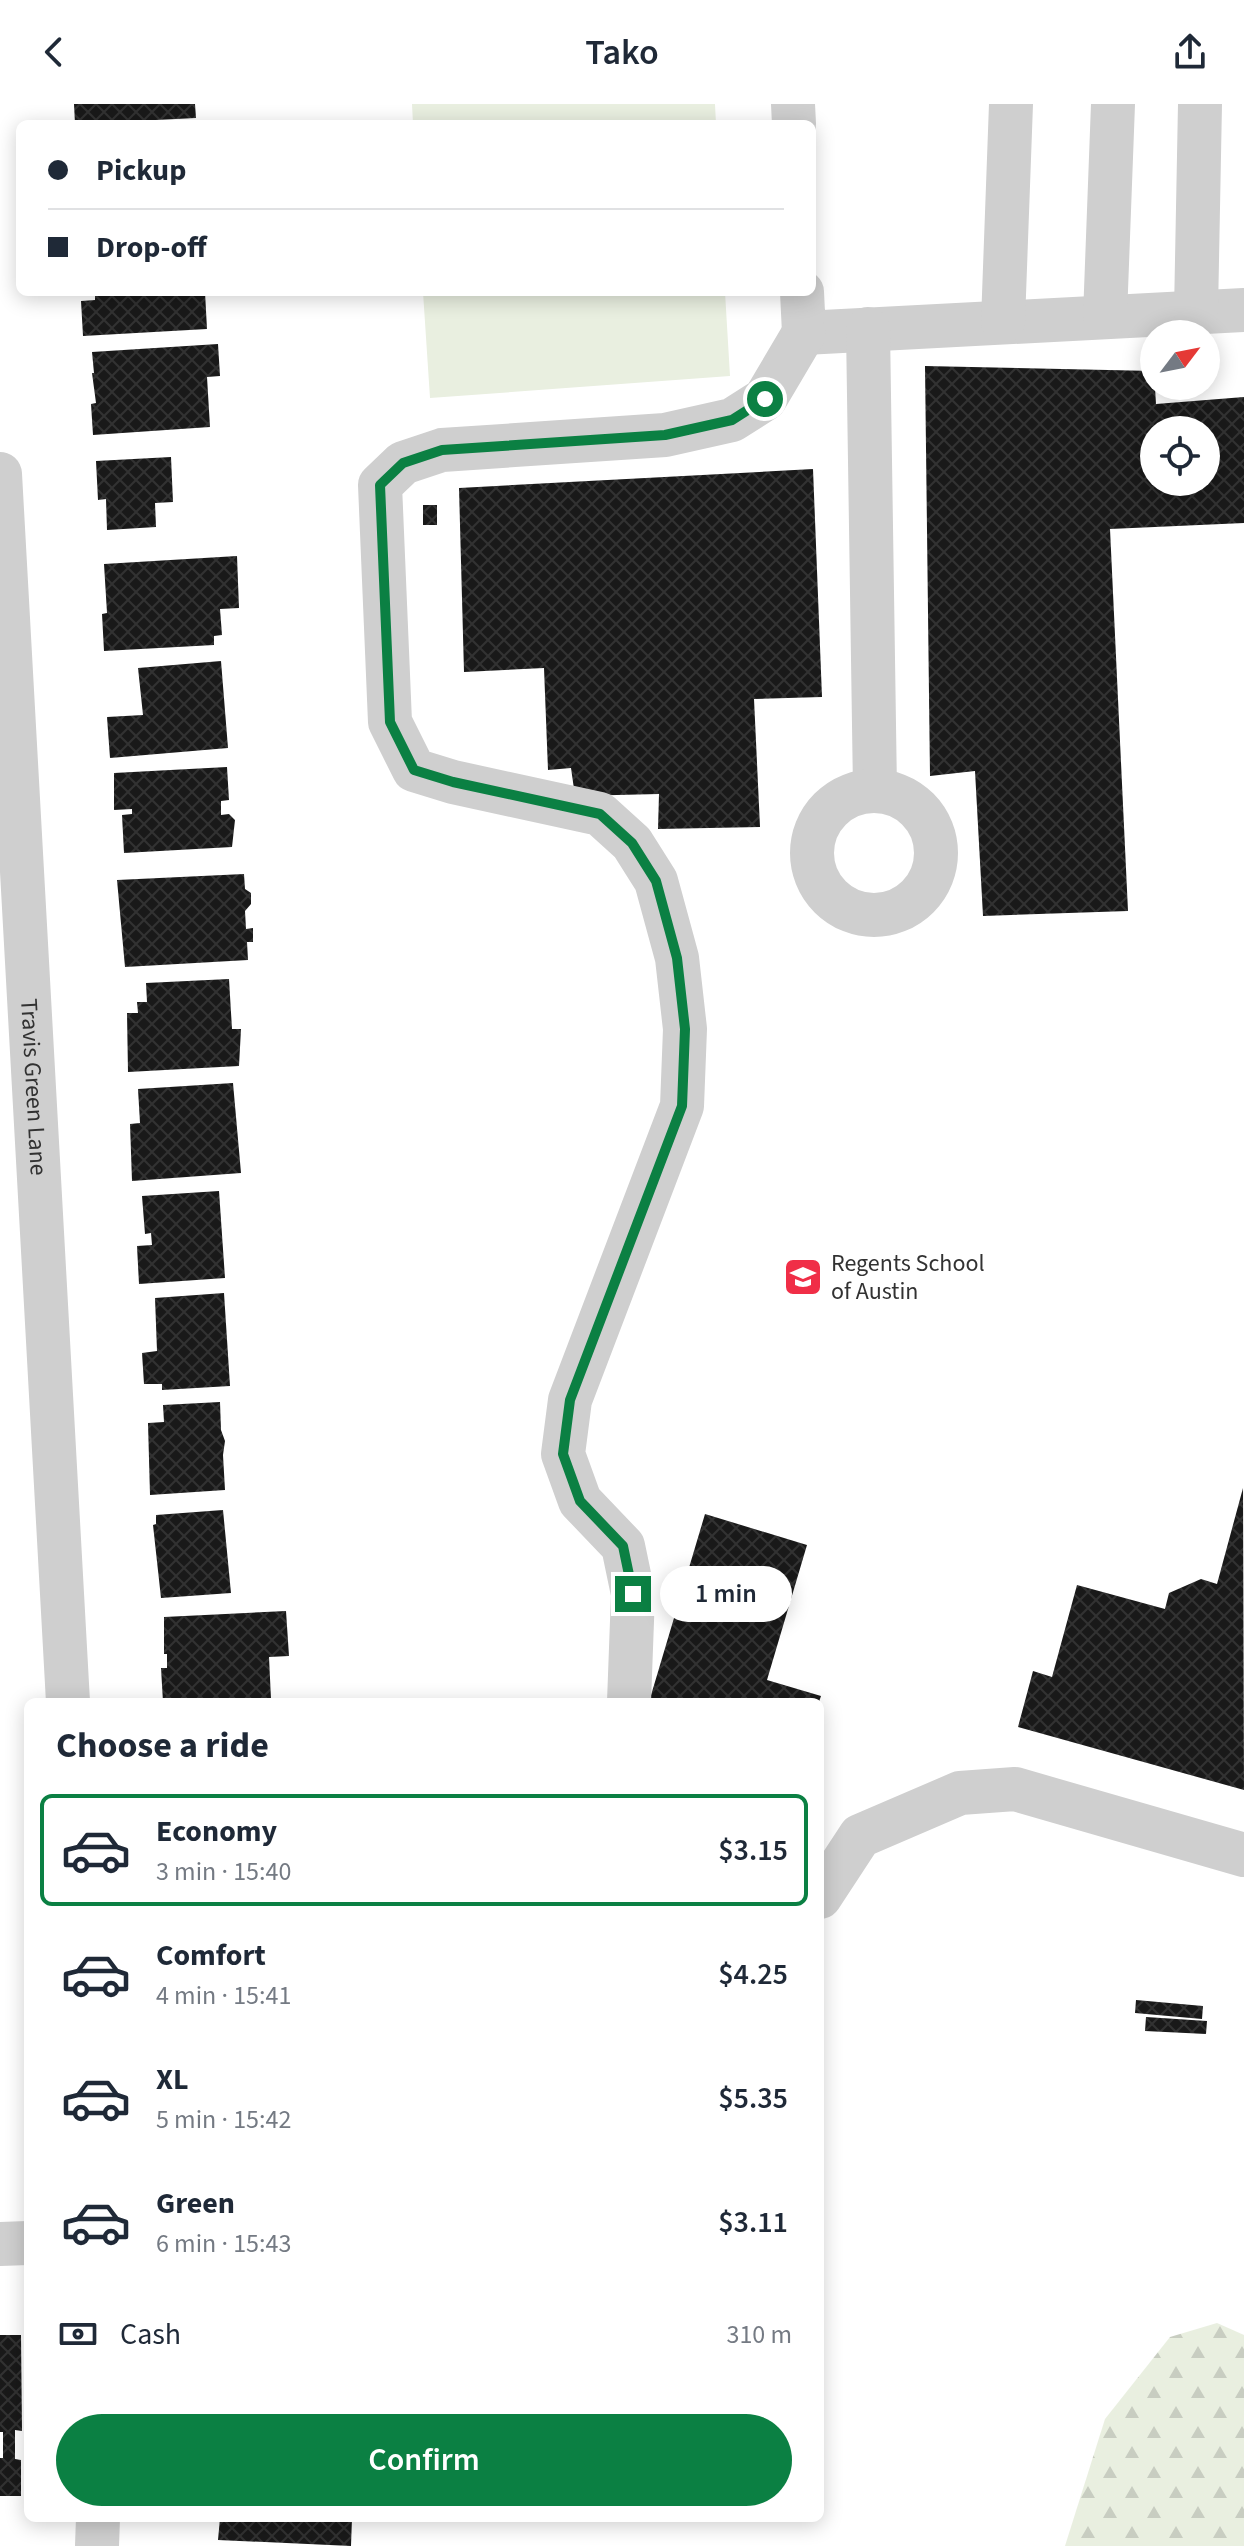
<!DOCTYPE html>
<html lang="en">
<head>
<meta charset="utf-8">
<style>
  body { margin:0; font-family:"Source Sans 3",sans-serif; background:#f6f6f7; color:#1f2937; height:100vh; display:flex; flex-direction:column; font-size:30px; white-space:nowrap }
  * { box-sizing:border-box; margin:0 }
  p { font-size:26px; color:#747a83 }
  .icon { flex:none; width:44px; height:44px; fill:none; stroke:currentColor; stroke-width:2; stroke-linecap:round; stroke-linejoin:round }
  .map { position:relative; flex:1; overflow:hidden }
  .panel { position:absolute; left:24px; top:1594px; width:800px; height:824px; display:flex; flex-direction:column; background:#fff; border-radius:12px; box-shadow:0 4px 20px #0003 }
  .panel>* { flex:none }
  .top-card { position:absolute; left:16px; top:16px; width:800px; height:176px; border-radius:12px; box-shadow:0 4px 20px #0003; display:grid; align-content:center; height:176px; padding:0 32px; background:#fff }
  .needle { width:52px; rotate:58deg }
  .fabs { position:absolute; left:1140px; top:216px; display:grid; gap:16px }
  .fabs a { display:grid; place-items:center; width:80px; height:80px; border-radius:50%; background:#fff; box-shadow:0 4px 20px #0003; font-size:40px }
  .end { position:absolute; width:36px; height:36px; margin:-18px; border:10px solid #0b8043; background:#fff; box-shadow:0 0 0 4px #fff }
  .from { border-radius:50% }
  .bubble { position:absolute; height:56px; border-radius:28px; background:#fff; box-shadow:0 4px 20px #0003; font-size:26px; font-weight:600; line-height:56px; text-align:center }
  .top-card b { display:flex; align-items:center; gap:28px; height:76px; font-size:30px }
  .top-card b+b { border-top:2px solid #e0e1e3 }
  .top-card i { width:20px; height:20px; background:#1f2937 }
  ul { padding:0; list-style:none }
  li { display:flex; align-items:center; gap:24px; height:112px; margin:0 16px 12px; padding:0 16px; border:4px solid transparent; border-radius:12px }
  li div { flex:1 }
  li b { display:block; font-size:30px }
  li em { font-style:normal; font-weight:600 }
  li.current { border-color:#0b8043 }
  li>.icon { width:72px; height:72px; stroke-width:1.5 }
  h2 { padding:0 32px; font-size:36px; line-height:96px }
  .pay { display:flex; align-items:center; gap:20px; height:88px; padding:0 32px; font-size:30px }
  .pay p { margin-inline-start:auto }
  .cta { display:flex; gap:16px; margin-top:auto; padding:16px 32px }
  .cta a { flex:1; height:92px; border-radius:48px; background:#0b8043; color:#fff; font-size:32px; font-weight:600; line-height:92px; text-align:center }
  header { display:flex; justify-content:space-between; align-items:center; height:104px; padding:0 32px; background:#fff; font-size:36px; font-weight:600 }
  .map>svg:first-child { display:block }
  .forest { fill:url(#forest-firs) }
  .pitch { fill:#e9efe0 }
  .building { fill:url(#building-cross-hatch); fill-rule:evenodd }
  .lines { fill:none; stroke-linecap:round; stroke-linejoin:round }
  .minor { stroke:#cfcfcf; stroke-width:44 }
  .route { stroke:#0b8043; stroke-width:10 }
  .labels { text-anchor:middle; stroke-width:8; stroke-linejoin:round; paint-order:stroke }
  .street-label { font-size:24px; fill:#323232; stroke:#fff }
  .poi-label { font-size:24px; fill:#323232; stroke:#fff; text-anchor:start }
</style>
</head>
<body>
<header><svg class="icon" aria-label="back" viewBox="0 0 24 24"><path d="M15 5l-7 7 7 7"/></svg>Tako<svg class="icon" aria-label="share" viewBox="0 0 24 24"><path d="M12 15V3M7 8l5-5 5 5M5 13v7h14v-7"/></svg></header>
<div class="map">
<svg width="1244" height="2442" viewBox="0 0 1244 2442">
  <defs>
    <pattern id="forest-firs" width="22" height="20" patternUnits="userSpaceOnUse" patternTransform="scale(2)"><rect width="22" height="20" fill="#e9efe0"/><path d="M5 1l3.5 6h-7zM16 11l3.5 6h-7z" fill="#c8cdc1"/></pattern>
    <pattern id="building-cross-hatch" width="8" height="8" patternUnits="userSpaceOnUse" patternTransform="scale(2)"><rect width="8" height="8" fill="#191919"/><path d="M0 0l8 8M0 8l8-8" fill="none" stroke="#323232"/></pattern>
  </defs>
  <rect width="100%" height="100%" fill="#fff"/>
  <!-- forest -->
  <path class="forest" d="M1217,2219L1244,2231V2442H1065L1105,2315L1170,2233Z"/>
  <!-- pitch -->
  <path class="pitch" d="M412,0H715L716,20H413Z
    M423,188H725L730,272L430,294Z"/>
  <!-- building -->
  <path class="building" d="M74,0H195L196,14L75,20Z
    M95,188H205L207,225L83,232L81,197L95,196Z
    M218,240L220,272L207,273L210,323L93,331L91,300L96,299L92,269H94L92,248Z
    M925,262L1154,267L1156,300L1244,293V419L1110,425L1128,807L983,812L975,667L930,672ZM1154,326H1206V378H1154Z
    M171,353L173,398L155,399L156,423L107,426L106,395L98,396L96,357Z
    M813,365L822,593L754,595L760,723L658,725L659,690L575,692L571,664L548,666L544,564L464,568L459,384Z
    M423,401H437V421H423Z
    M237,452L239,504L220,505L222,531L214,532V541L104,547L102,510L107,509L104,460Z
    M221,557L228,644L110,654L107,613L143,611L138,564Z
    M227,663L229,696L221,697V711L229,710L235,716L232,743L124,749L122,711L132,710V705L114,706V669Z
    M244,770L245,785L251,789V800L245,807L246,825L253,824V838H247L248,856L125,863L117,776Z
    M229,875L232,925H241L239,962L128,968L127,909H138L137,898H147L146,879Z
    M233,979L241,1069L132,1077L130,1020L140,1019L138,985Z
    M219,1087L225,1174L139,1180L137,1142L152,1141L151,1129L145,1130L142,1092Z
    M224,1189L230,1282L162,1286V1280H144L142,1249L157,1247L155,1194Z
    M220,1298L221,1326L225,1337L223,1351L225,1386L150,1391L148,1319L164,1318L163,1301Z
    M1243,1384L1244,1686L1018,1623L1033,1567L1052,1573L1077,1481L1165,1505L1169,1489L1201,1475L1217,1480Z
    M223,1406L231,1489L161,1494L153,1421L156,1420V1411Z
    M705,1410L807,1441L767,1576L821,1592L819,1598H649Z
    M286,1507L289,1552L269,1553L271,1595L163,1598L161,1564H167V1550H164V1513Z
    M1136,1896L1203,1902L1202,1915L1135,1909Z
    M1146,1913L1207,1917L1206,1930L1145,1927Z
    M0,2231H21L22,2327L15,2326V2355L21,2356V2392H0V2354H3V2328H0Z
    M220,2414H352L351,2442L218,2436Z"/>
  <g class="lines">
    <!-- minor -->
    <g class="minor">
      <path d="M793,0L794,20"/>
      <path d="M802,188L804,229L1244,206"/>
      <path d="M1196,208L1200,0"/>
      <path d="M1105,213L1113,0"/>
      <path d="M1003,218L1011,0"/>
      <path d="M868,225L875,686"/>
      <path id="s1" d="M0,370L68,1598"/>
      <circle cx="874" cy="749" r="62"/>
      <path d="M629,1598L633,1490L623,1442L580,1397L563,1350L570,1296L682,1002L685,925L677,854L656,777L632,739L600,710L453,678L414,666L390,618L380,381L403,359L442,346L665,331L732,316L765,295L804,229"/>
      <path d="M820,1793L860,1732L960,1689L1015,1685L1244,1751"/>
      <path d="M0,2140L28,2139"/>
      <path d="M97,2442L98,2414"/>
    </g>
  </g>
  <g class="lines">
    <!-- route -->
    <path class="route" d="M633,1490L623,1442L580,1397L563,1350L570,1296L682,1002L685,925L677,854L656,777L632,739L600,710L453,678L414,666L390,618L380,381L403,359L442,346L665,331L732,316L765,295"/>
  </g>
  <!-- icons -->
  <defs>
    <symbol id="school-square" viewBox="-11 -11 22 22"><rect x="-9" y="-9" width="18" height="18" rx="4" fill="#f02e47" stroke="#fff"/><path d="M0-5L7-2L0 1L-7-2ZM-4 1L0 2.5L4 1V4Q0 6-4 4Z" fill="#fff"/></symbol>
  </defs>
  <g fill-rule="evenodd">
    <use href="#school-square" x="781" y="1151" width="44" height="44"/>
  </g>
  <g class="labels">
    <!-- street labels -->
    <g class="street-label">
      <text dy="8" stroke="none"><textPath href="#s1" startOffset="614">Travis Green Lane</textPath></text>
    </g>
    <!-- poi labels -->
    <g class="poi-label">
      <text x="831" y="1167">Regents School<tspan x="831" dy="28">of Austin</tspan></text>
    </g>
  </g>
</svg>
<div class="fabs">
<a><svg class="needle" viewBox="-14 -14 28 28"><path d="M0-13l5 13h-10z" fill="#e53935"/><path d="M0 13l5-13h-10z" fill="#747a83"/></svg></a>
<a><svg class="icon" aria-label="locate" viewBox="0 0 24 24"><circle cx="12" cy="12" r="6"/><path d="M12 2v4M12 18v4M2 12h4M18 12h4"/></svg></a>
</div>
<i class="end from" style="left:765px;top:295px"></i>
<i class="end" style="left:633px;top:1490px"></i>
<div class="bubble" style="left:660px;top:1462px;width:132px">1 min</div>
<div class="top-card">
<b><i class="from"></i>Pickup</b>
<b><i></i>Drop-off</b>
</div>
<section class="panel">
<h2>Choose a ride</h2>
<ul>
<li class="current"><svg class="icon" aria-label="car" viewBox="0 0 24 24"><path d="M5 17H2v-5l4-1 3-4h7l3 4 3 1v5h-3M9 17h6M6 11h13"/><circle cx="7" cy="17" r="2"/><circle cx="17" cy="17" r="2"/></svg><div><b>Economy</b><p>3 min · 15:40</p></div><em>$3.15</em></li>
<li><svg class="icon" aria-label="car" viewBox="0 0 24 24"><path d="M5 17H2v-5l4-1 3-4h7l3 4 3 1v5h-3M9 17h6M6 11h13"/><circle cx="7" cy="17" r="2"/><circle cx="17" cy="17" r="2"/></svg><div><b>Comfort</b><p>4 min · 15:41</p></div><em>$4.25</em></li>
<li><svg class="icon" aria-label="car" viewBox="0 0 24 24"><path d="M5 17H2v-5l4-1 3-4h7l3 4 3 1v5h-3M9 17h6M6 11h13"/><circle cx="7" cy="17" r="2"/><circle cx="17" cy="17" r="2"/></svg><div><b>XL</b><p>5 min · 15:42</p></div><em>$5.35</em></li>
<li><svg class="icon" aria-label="car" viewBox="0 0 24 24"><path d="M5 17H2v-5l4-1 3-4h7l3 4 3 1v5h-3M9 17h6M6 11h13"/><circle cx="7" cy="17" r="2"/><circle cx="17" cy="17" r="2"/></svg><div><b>Green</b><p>6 min · 15:43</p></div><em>$3.11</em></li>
</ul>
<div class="pay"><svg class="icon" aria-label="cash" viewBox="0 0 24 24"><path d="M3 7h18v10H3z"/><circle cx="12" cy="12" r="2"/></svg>Cash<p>310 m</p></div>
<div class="cta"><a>Confirm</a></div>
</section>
</div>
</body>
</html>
